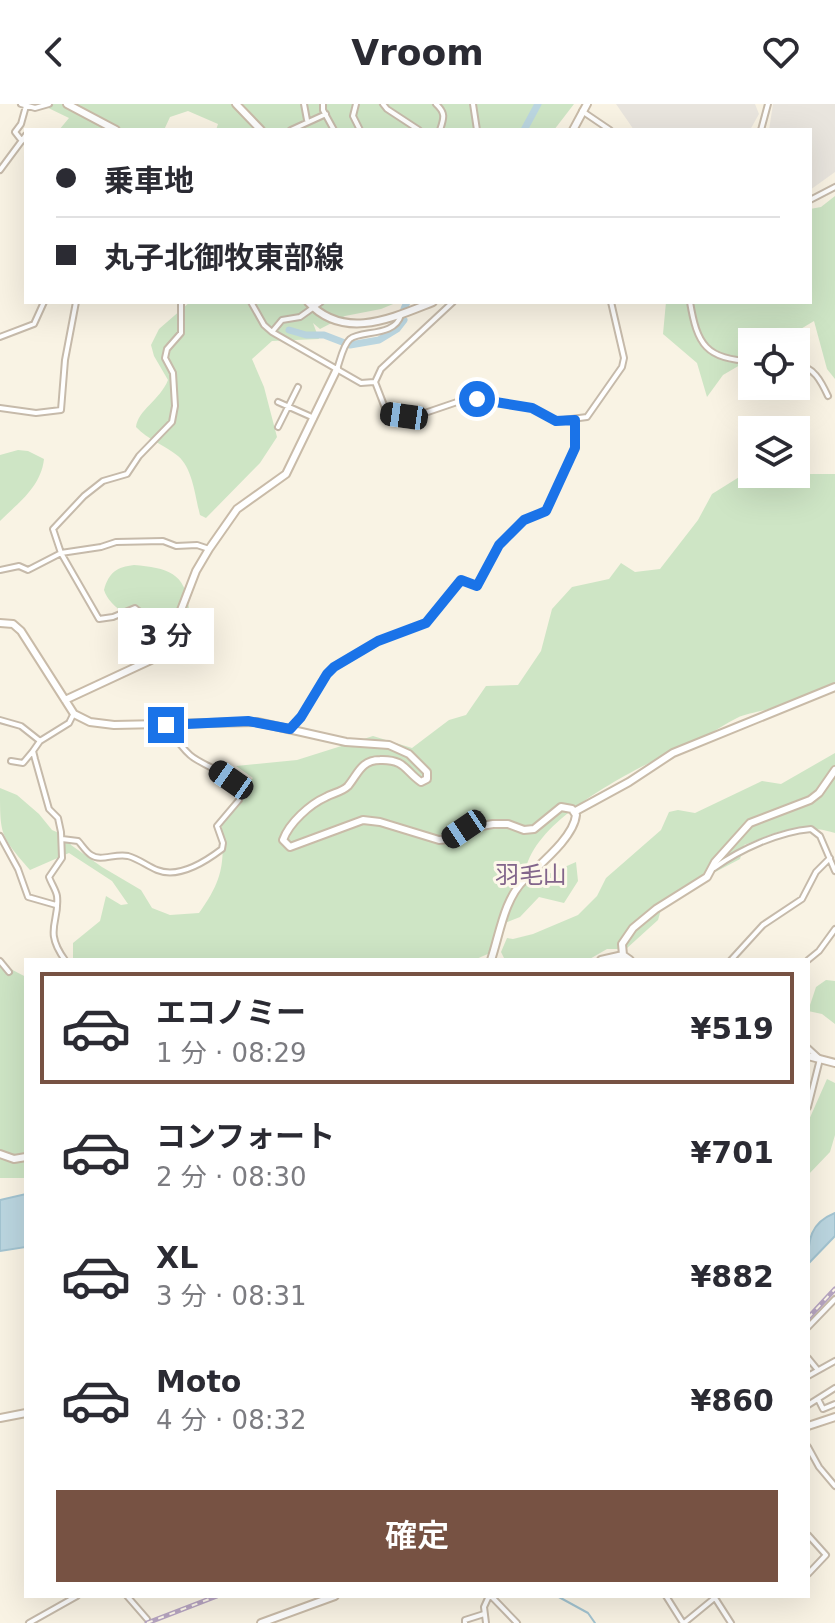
<!DOCTYPE html>
<html lang="ja">
<head>
<meta charset="utf-8">
<style>
  body { margin:0; font-family:"DejaVu Sans","Noto Sans JP",sans-serif; background:#f2f2f3; color:#2b2b33; height:100vh; display:flex; flex-direction:column; font-size:30px; white-space:nowrap }
  * { box-sizing:border-box; margin:0 }
  p { font-size:26px; color:#7c7c81 }
  .icon { flex:none; width:44px; height:44px; fill:none; stroke:currentColor; stroke-width:2; stroke-linecap:round; stroke-linejoin:round }
  .map { position:relative; flex:1; overflow:hidden }
  .panel { position:absolute; left:24px; top:854px; width:786px; height:640px; display:flex; flex-direction:column; background:#fff; border-radius:0px; box-shadow:0 8px 32px #0002 }
  .panel>* { flex:none }
  .guide { position:absolute; left:24px; top:24px; width:788px; height:176px; border-radius:0px; box-shadow:0 8px 32px #0002; display:grid; align-content:center; height:176px; padding:0 32px; background:#fff }
  .controls { position:absolute; left:738px; top:224px; display:grid; gap:16px }
  .controls a { display:grid; place-items:center; width:72px; height:72px; border-radius:0px; background:#fff; box-shadow:0 8px 32px #0002; font-size:40px }
  .end { position:absolute; width:36px; height:36px; margin:-18px; border:10px solid #1a73e8; background:#fff; box-shadow:0 0 0 4px #fff }
  .from { border-radius:50% }
  .bubble { position:absolute; height:56px; border-radius:0px; background:#fff; box-shadow:0 8px 32px #0002; font-size:26px; font-weight:600; line-height:56px; text-align:center }
  .car { position:absolute; width:24px; height:48px; margin:-24px -12px; border-radius:10px; box-shadow:0 0 6px 2px #0007; background:linear-gradient(#222 24%,#8ab4d8 0 40%,#222 0 76%,#8ab4d8 0 86%,#222 0) }
  .guide b { display:flex; align-items:center; gap:28px; height:76px; font-size:30px }
  .guide b+b { border-top:2px solid #e1e1e2 }
  .guide i { width:20px; height:20px; background:#2b2b33 }
  ul { padding:14px 0 0; list-style:none }
  li { display:flex; align-items:center; gap:24px; height:112px; margin:0 16px 12px; padding:0 16px; border:4px solid transparent; border-radius:0px }
  li div { flex:1 }
  li b { display:block; font-size:30px }
  li em { font-style:normal; font-weight:600 }
  li.active { border-color:#775243 }
  li>.icon { width:72px; height:72px; stroke-width:1.5 }
  .cta { display:flex; gap:16px; margin-top:auto; padding:16px 32px }
  .cta a { flex:1; height:92px; border-radius:0px; background:#775243; color:#fff; font-size:32px; font-weight:600; line-height:92px; text-align:center }
  header { display:flex; justify-content:space-between; align-items:center; height:104px; padding:0 32px; background:#fff; font-size:36px; font-weight:600 }
  .map>svg:first-child { display:block }
  .industrial { fill:#e9e5de }
  .green { fill:#cee5c5 }
  .water { fill:#bbd6e0; stroke:#a3c4d1; stroke-width:2 }
  .lines { fill:none; stroke-linecap:round; stroke-linejoin:round }
  .stream { stroke:#a3c4d1; stroke-width:2 }
  .river { stroke:#bbd6e0; stroke-width:7 }
  .street-casing { stroke:#c6baaa; stroke-width:8 }
  .secondary-casing { stroke:#c9bba8; stroke-width:10 }
  .street { stroke:#fff; stroke-width:4 }
  .secondary { stroke:#fff; stroke-width:6 }
  .rail-casing { stroke:#b7a5c1; stroke-width:5 }
  .rail { stroke:#fdf7ea; stroke-width:2; stroke-dasharray:6; stroke-linecap:butt }
  .route { stroke:#1a73e8; stroke-width:10 }
  .labels { text-anchor:middle; stroke-width:6; stroke-linejoin:round; paint-order:stroke }
  .quarter-label { font-size:24px; fill:#82658b; stroke:#fdf7ea }
</style>
</head>
<body>
<header><svg class="icon" aria-label="back" viewBox="0 0 24 24"><path d="M15 5l-7 7 7 7"/></svg>Vroom<svg class="icon" aria-label="heart" viewBox="0 0 24 24"><path d="M12 20l-8-8c-3-5 5-10 8-4 3-6 11-1 8 4z"/></svg></header>
<div class="map">
<svg width="835" height="1519" viewBox="0 0 835 1519">
  <rect width="100%" height="100%" fill="#f9f3e4"/>
  <!-- industrial -->
  <path class="industrial" d="M616,0H755L759,10L750,26H634Z
    M773,0H835V68L810,86V26H769Z"/>
  <!-- green -->
  <path class="green" d="M40,0H574L554,26H216L218,20L188,7L170,13L164,26H59L69,14Z
    M835,92V275L827,265L814,217L779,238H752V254L723,271L707,293L697,259L663,230L666,198H810V105L821,103Z
    M190,198H398L381,205L345,212L320,225L313,219L319,235L272,237L252,255L264,283L277,333L260,359L206,414L200,411C195,392 193,365 178,352C165,341 148,336 136,323C138,306 160,296 168,276L154,252L151,241L159,225Z
    M18,346L28,347L44,355C41,383 18,399 0,417V351Z
    M752,365V370H835V580C814,588 794,597 772,604C761,608 747,609 737,614C726,619 716,627 705,632C654,656 534,709 525,769L544,772L576,758L578,777L564,799L539,793L520,813L497,822L490,849L474,856H73V839L100,817L106,792L121,801L128,800L112,777L69,749L30,766C0,731 0,732 0,684L17,691L39,710L52,726L66,732L71,741L102,763L141,786L152,804L170,811L199,809C226,772 224,755 221,712L253,674L236,662L297,656L373,632L412,644L449,616L466,611L486,582L518,581L541,547L552,505L572,483L609,475L621,459L635,468L660,465L698,416L712,390Z
    M134,461C167,464 186,468 189,505C171,535 113,514 104,486C109,468 117,463 134,461Z
    M835,649V729C796,718 780,727 744,741L740,755L664,795L658,816L626,845H607L588,856H505L501,848L507,834L513,835L533,830L578,811L597,792L606,774L661,726L669,708L678,706L695,709L762,677L781,680Z
    M3,861L26,873V1074H0V862Z
    M826,876L835,877V920L822,910L808,907L816,883Z
    M827,975L835,979V1031L830,1048L808,1071V1018Z"/>
  <!-- water -->
  <path class="water" d="M26,1090V1143L0,1147V1096Z
    M835,1109V1132L808,1160C808,1136 810,1119 835,1109Z"/>
  <g class="lines">
    <!-- stream -->
    <path class="stream" d="M557,1492L588,1509L595,1519"/>
    <!-- river -->
    <path class="river" d="M524,26L538,0
      M404,205L407,198
      M289,226L306,231H324L350,241L379,236L397,225L404,216"/>
    <defs>
      <path id="street" d="M21,0L35,4L49,0
        M304,0L307,16
        M323,0V6L334,26
        M356,0L353,12L360,26
        M383,0L387,5L419,26
        M436,0C446,9 444,14 440,26
        M473,0L477,26
        M582,7L610,26
        M291,26L326,10
        M761,26L768,0
        M22,37L15,28L21,20L26,2
        M0,66L26,31
        M810,96L835,83
        M251,198L264,221L272,228L361,279L374,278
        M690,198C697,240 706,256 752,257
        M272,228L282,216L300,213L321,198
        M0,233L34,220L44,198
        M796,260C814,263 821,277 828,292
        M337,265C340,257 343,241 350,235C361,226 395,233 401,211
        M375,278L387,309L416,312L463,296L477,295L532,304L556,317L587,313L622,263L624,254L611,198
        M375,278L381,265L453,198
        M278,298L314,314
        M0,304L36,309L61,306L65,256L76,198
        M278,323L298,283
        M0,466L19,462L28,466L61,449L101,443L116,438L163,437L176,442L197,441L209,445
        M170,532L135,504L113,513L99,515L61,449L53,425L84,392L103,377L127,370L139,352L172,318L175,302L173,269L165,254L167,245L181,229V198
        M0,616L21,622L40,637L69,619L73,611
        M290,625L301,613L327,570L334,563L378,537L426,519L461,476L477,482L499,441L524,416L546,407L575,344V316
        M40,637L33,647L35,655L49,705L58,714L61,728L62,754L49,773C51,779 56,786 57,792C60,818 43,826 65,856
        M11,657L23,659L33,647
        M0,732L18,765L28,793L56,801
        M62,735L78,737C82,741 85,747 91,751C101,758 115,749 128,752C139,755 147,762 157,766C179,775 205,758 222,745L223,739L217,722L239,696C242,670 206,665 190,651C181,643 173,631 166,621
        M714,764C741,745 778,728 811,725L820,732L835,767
        M731,856L763,821L802,795L816,768L830,754
        M808,856L819,847L835,825
        M0,857L9,868
        M808,944L820,955L808,1003
        M808,1223L835,1195
        M808,1254L817,1265
        M808,1272L835,1257
        M818,1295L823,1305L835,1300
        M808,1301L835,1284
        M808,1343L819,1363L835,1382
        M808,1431L826,1451L808,1470
        M127,1492L147,1515
        M491,1492L517,1519
        M666,1492L683,1519
        M715,1494L731,1519
        M29,1519L77,1492
        M465,1519V1516L484,1510
        M486,1519L484,1503L489,1492
        M684,1519L717,1492"/>
      <path id="secondary" d="M67,0L116,26
        M236,0L261,26
        M573,26L587,0
        M308,198C344,237 392,214 433,198
        M0,519L13,520L21,527L74,610L90,618L114,621L257,618L346,638L389,641L409,650L427,668V675L421,678C405,667 405,655 380,656C361,656 358,670 348,682C342,688 333,689 326,693C310,700 289,719 283,736L290,743L363,716L380,718L439,736L449,735L464,725L493,720H508L524,726L534,725L561,703L572,705L576,711C574,733 540,760 525,775C504,795 500,829 491,856
        M65,596L151,556L166,545L196,467L209,445L237,405L286,370L337,265
        M574,708L629,678L673,649L835,583
        M623,851L622,840L633,824L656,805L707,773L715,758L750,719L810,696L819,689L835,666
        M601,856L623,851L630,856
        M808,952L835,959
        M0,1050L14,1055L26,1053
        M0,1314L26,1309
        M808,1322L835,1313
        M261,1519L335,1492"/>
    </defs>
    <!-- street casing -->
    <use href="#street" class="street-casing"/>
    <!-- secondary casing -->
    <use href="#secondary" class="secondary-casing"/>
    <!-- street -->
    <use href="#street" class="street"/>
    <!-- secondary -->
    <use href="#secondary" class="secondary"/>
    <defs>
      <path id="rail" d="M808,1214L835,1185
        M147,1519L217,1492"/>
    </defs>
    <!-- rail casing -->
    <use href="#rail" class="rail-casing"/>
    <!-- rail -->
    <use href="#rail" class="rail"/>
  </g>
  <g class="lines">
    <!-- route -->
    <path class="route" d="M166,621L248,617L290,625L301,613L327,570L334,563L378,537L426,519L461,476L477,482L499,441L524,416L546,407L575,344V316L556,317L532,304L477,295"/>
  </g>
  <g class="labels">
    <!-- quarter labels -->
    <g class="quarter-label">
      <text x="531" y="779">羽毛山</text>
    </g>
  </g>
</svg>
<div class="controls">
<a><svg class="icon" aria-label="locate" viewBox="0 0 24 24"><circle cx="12" cy="12" r="6"/><path d="M12 2v4M12 18v4M2 12h4M18 12h4"/></svg></a>
<a><svg class="icon" aria-label="layers" viewBox="0 0 24 24"><path d="M12 4l9 5-9 5-9-5zM3 14l9 5 9-5"/></svg></a>
</div>
<i class="end from" style="left:477px;top:295px"></i>
<i class="end" style="left:166px;top:621px"></i>
<div class="bubble" style="left:118px;top:504px;width:96px">3 分</div>
<i class="car" style="left:404px;top:312px;rotate:278deg"></i>
<i class="car" style="left:231px;top:676px;rotate:305deg"></i>
<i class="car" style="left:464px;top:725px;rotate:236deg"></i>
<div class="guide">
<b><i class="from"></i>乗車地</b>
<b><i></i>丸子北御牧東部線</b>
</div>
<section class="panel">
<ul>
<li class="active"><svg class="icon" aria-label="car" viewBox="0 0 24 24"><path d="M5 17H2v-5l4-1 3-4h7l3 4 3 1v5h-3M9 17h6M6 11h13"/><circle cx="7" cy="17" r="2"/><circle cx="17" cy="17" r="2"/></svg><div><b>エコノミー</b><p>1 分 · 08:29</p></div><em>¥519</em></li>
<li><svg class="icon" aria-label="car" viewBox="0 0 24 24"><path d="M5 17H2v-5l4-1 3-4h7l3 4 3 1v5h-3M9 17h6M6 11h13"/><circle cx="7" cy="17" r="2"/><circle cx="17" cy="17" r="2"/></svg><div><b>コンフォート</b><p>2 分 · 08:30</p></div><em>¥701</em></li>
<li><svg class="icon" aria-label="car" viewBox="0 0 24 24"><path d="M5 17H2v-5l4-1 3-4h7l3 4 3 1v5h-3M9 17h6M6 11h13"/><circle cx="7" cy="17" r="2"/><circle cx="17" cy="17" r="2"/></svg><div><b>XL</b><p>3 分 · 08:31</p></div><em>¥882</em></li>
<li><svg class="icon" aria-label="car" viewBox="0 0 24 24"><path d="M5 17H2v-5l4-1 3-4h7l3 4 3 1v5h-3M9 17h6M6 11h13"/><circle cx="7" cy="17" r="2"/><circle cx="17" cy="17" r="2"/></svg><div><b>Moto</b><p>4 分 · 08:32</p></div><em>¥860</em></li>
</ul>
<div class="cta"><a>確定</a></div>
</section>
</div>
</body>
</html>
